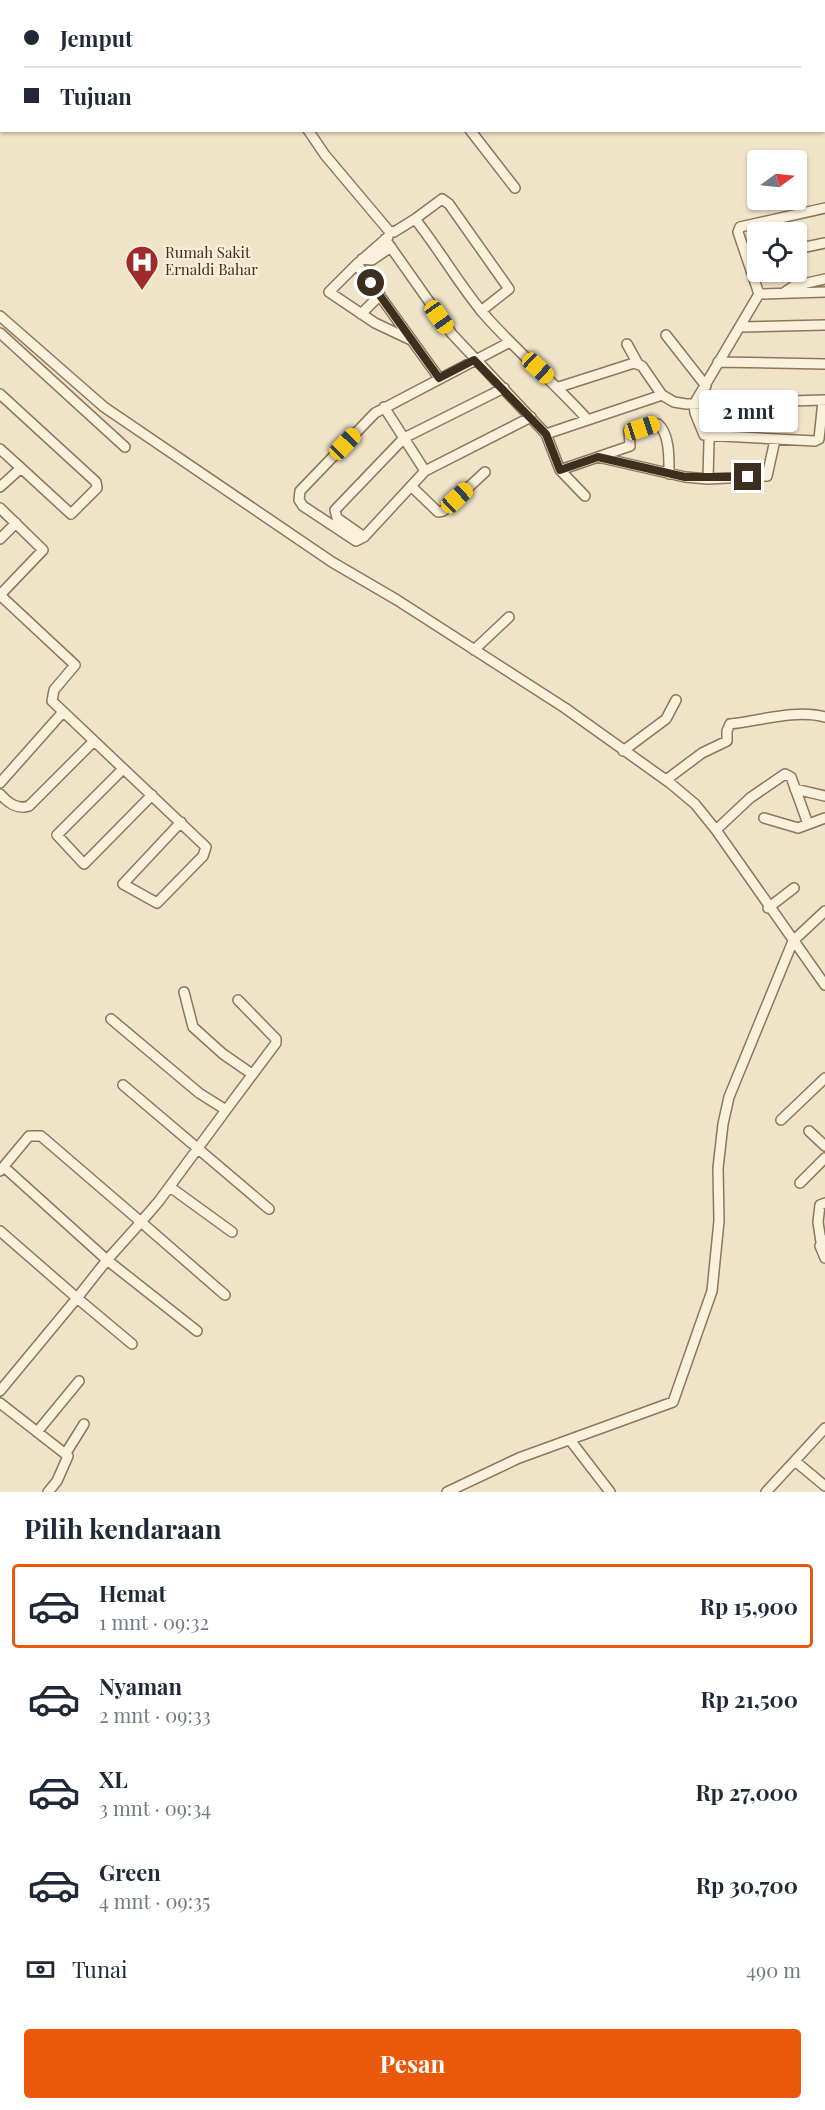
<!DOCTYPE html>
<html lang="id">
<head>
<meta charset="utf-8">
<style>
  body { margin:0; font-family:"Playfair Display",serif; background:#f6f6f7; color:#1f2937; height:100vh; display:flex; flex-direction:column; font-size:22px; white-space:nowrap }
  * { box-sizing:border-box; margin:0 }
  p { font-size:20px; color:#747a83 }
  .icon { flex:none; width:33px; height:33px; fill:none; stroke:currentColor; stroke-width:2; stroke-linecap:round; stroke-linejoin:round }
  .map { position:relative; height:1492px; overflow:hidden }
  .sheet { display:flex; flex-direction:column; background:#fff; flex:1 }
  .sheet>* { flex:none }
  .guide { position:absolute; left:0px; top:0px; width:825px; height:132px; box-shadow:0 2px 4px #0004; display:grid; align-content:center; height:132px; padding:0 24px; background:#fff }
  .needle { width:39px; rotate:75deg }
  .tools { position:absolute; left:747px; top:150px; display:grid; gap:12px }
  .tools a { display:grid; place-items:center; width:60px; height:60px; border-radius:6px; background:#fff; box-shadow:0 2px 4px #0004; font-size:30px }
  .end { position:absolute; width:27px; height:27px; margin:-14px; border:8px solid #3d2e20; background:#fff; box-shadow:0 0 0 3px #fff }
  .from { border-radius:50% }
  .bubble { position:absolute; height:42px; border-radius:6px; background:#fff; box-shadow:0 2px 4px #0004; font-size:20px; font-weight:700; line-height:42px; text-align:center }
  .car { position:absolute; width:18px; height:36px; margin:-18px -9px; border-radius:8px; box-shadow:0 0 4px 2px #0007; background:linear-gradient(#f5c518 24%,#345 0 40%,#f5c518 0 76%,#345 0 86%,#f5c518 0) }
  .guide b { display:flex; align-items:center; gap:21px; height:57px; font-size:22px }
  .guide b+b { border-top:2px solid #e0e1e3 }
  .guide i { width:15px; height:15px; background:#1f2937 }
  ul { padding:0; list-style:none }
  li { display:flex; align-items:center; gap:18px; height:84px; margin:0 12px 9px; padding:0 12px; border:3px solid transparent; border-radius:6px }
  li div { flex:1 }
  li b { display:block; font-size:22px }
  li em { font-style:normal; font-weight:700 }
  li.active { border-color:#ea580c }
  li>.icon { width:54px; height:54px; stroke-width:1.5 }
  h2 { padding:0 24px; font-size:27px; line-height:72px }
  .pay { display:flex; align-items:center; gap:15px; height:66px; padding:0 24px; font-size:22px }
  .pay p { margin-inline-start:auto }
  .action { display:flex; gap:12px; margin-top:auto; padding:12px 24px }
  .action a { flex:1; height:69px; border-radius:6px; background:#ea580c; color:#fff; font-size:24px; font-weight:700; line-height:69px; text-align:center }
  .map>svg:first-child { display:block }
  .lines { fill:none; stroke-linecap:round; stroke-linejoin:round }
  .minor-casing { stroke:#8d765c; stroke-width:12 }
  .highway-casing { stroke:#5b4430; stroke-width:16 }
  .minor { stroke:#faf1dc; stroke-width:9 }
  .highway { stroke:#e0a458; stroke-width:14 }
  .route { stroke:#3d2e20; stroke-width:8 }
  .labels { text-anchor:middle; stroke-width:5; stroke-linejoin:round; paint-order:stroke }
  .poi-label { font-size:15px; fill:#3d2e20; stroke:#f7eed8; text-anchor:start }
</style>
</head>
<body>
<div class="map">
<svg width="825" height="1492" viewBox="0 0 825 1492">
  <rect width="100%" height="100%" fill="#f0e4c8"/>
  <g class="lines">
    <defs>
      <path id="minor" d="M233,0L234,2
        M378,0L379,2
        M308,130L325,155L389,231L394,232L415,219C439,249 458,283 483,313C516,351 554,382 587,419
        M470,130L515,188
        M415,219L442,199L449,204L509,289L481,311
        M388,237L357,264L439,378
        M385,239L452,334L546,434L662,395L674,402L686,404L825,400
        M796,249L825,243
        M362,259L372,260L391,247
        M357,264L329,292L375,323L411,340
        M785,292L794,286L825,279
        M759,294L738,232L740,227L825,208
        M361,314L380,295
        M0,316L104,407L332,562L397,600L565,708L670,783L695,804L716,830L825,985
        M740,327L825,325
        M0,333L125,447
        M666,335L706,386
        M627,344L638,364
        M718,362L825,364
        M559,387L634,363L642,366L662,395
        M504,388L404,438L335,510L337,518L364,537L425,471L531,417
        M0,394L96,482L97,488L71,514L21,468
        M823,401L819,439L815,441L704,435L695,413L694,404L759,294L825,292
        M384,407L425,471
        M546,434L560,470L630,446L629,431L658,424C670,434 669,459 669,474
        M0,449L21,468L0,487
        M598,457L685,477L708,479L710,403
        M560,470L585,496
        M708,479L767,476L775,440
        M411,486L438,512L443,511L485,472
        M0,508L43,550L0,595
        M364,537L356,541L303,506L299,500L300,491L375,413L510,342
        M0,539L16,523
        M1,596L75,665L54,690L52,701L206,847L203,856L157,903L123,884L181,822
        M474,650L509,617
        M623,751L666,719L676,700
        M123,769L57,835L84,864L152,795
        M666,780L702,753L727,741V731L730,724C759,721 796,709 825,717
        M0,783L63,712
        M795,789L825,796
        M0,794C8,803 17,810 29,806L94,741
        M764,818L798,828L825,818
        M716,830L750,798L785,774L791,777L808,824
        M768,908L794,888
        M184,992L193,1027L223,1054L252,1074
        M111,1019L199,1093L226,1110L159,1201L141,1222L225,1295
        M123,1085L269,1209
        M226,1110L276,1043V1039L238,1000
        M781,1120L825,1078
        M809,1131L825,1146
        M4,1167L107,1260L77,1298L132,1344
        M0,1171L29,1136H41L141,1222L107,1260L197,1331
        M800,1183L825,1158
        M170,1187L232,1232
        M0,1231L77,1298L0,1391
        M825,1240L820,1246L825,1258
        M821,1242L818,1222L820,1205L825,1203
        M0,1403L68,1456L57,1481L48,1492
        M37,1432L79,1381
        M570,1440L610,1492
        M66,1453L84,1424
        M795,1461L825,1486
        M447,1492L519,1458L673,1402L712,1291L719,1221L718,1168L723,1124L729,1097L793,941L825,911
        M766,1492L825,1428"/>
      <path id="highway" d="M36,2L41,0
        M79,2L84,0
        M0,11H2
        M0,23H2"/>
    </defs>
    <!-- minor casing -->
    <use href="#minor" class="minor-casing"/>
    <!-- highway casing -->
    <use href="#highway" class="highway-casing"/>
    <!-- minor -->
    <use href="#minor" class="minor"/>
    <!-- highway -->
    <use href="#highway" class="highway"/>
  </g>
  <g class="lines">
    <!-- route -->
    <path class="route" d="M371,283L439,378L474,360L546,434L560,470L598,457L685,477H748"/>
  </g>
  <!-- icons -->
  <defs>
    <symbol id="hospital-pin" viewBox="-11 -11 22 30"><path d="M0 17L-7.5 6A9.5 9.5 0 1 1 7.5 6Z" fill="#9e2a2b" stroke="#f7eed8"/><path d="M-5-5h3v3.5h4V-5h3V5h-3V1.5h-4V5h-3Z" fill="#fff"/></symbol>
  </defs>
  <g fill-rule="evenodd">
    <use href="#hospital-pin" x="123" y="243" width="38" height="52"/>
  </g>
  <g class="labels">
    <!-- poi labels -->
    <g class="poi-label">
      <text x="165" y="258">Rumah Sakit<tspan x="165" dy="17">Ernaldi Bahar</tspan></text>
    </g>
  </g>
</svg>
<div class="tools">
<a><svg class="needle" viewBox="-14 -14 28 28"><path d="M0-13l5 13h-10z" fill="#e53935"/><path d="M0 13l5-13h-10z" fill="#747a83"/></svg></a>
<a><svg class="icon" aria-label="locate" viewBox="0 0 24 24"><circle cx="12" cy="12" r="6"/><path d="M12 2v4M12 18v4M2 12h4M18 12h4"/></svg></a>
</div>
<i class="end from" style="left:371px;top:283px"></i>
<i class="end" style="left:748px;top:477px"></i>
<div class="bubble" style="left:699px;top:390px;width:99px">2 mnt</div>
<i class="car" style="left:439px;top:317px;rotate:145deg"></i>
<i class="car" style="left:538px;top:368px;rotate:133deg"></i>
<i class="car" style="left:642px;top:428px;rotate:72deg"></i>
<i class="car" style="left:345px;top:444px;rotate:44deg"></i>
<i class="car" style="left:457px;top:498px;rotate:47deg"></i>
<div class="guide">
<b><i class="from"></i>Jemput</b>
<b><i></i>Tujuan</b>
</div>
</div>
<section class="sheet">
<h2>Pilih kendaraan</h2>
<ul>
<li class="active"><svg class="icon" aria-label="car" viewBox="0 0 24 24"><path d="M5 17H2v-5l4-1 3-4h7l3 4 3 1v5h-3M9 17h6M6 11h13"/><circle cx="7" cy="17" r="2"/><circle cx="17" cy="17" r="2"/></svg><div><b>Hemat</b><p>1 mnt · 09:32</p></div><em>Rp 15,900</em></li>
<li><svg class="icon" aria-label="car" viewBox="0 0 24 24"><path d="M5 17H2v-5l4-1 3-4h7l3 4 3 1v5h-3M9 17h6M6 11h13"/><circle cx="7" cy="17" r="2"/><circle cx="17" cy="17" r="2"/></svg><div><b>Nyaman</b><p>2 mnt · 09:33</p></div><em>Rp 21,500</em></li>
<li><svg class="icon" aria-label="car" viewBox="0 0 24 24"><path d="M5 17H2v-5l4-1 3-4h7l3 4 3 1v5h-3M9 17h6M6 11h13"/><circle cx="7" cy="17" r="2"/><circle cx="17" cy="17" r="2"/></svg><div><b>XL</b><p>3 mnt · 09:34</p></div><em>Rp 27,000</em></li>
<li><svg class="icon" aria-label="car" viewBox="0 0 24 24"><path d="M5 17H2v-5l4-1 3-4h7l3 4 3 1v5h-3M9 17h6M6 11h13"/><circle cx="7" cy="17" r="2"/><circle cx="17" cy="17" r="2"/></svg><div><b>Green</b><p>4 mnt · 09:35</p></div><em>Rp 30,700</em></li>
</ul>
<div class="pay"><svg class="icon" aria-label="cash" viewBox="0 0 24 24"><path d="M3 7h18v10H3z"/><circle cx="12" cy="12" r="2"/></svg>Tunai<p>490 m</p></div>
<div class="action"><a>Pesan</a></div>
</section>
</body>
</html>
